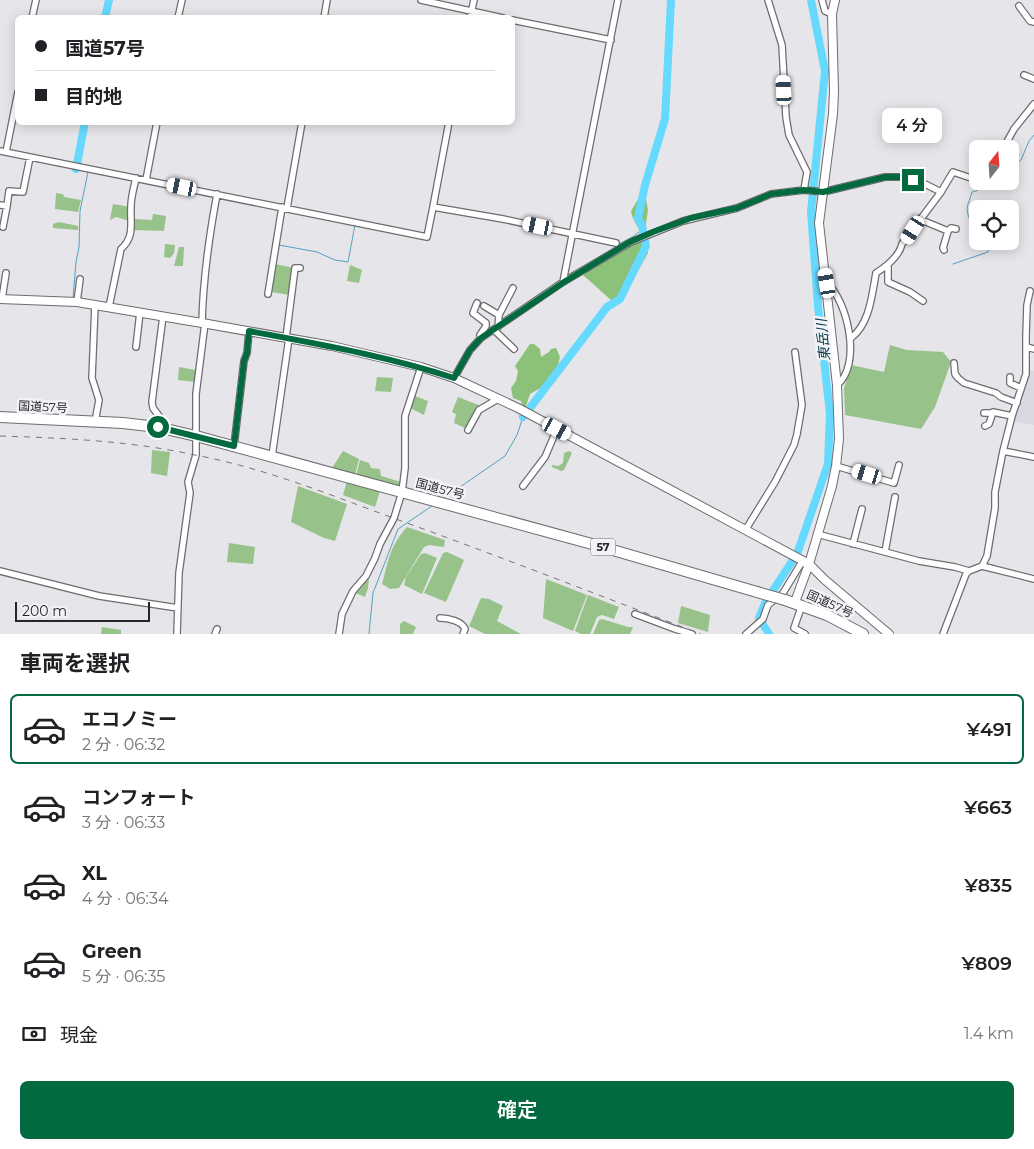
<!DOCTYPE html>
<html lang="ja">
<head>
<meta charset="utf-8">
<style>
  body { margin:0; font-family:Montserrat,"Noto Sans JP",sans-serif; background:#f2f2f2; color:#202124; height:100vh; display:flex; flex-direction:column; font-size:19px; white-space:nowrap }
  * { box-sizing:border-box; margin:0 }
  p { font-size:16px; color:#757577 }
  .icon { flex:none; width:28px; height:28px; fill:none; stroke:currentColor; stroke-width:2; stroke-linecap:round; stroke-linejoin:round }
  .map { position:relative; height:634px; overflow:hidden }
  .panel { display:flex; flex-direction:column; background:#fff; flex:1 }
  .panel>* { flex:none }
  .hud { position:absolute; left:15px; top:15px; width:500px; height:110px; border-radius:8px; box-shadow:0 2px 12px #0003; display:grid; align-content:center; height:110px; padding:0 20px; background:#fff }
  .needle { width:32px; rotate:17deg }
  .buttons { position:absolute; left:969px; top:140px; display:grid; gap:10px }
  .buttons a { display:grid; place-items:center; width:50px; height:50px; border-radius:8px; background:#fff; box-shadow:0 2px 12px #0003; font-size:25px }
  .scale { position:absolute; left:15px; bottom:12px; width:135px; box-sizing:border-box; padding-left:5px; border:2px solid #262627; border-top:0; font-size:14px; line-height:18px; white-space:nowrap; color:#262627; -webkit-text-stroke:4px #f3f2f7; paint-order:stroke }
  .end { position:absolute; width:22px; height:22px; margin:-11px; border:6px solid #03693f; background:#fff; box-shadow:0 0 0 2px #fff }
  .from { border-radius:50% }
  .bubble { position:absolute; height:35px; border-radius:8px; background:#fff; box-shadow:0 2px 12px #0003; font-size:16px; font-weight:600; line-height:35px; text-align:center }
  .car { position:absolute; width:15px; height:30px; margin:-15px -8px; border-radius:6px; box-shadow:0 0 4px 1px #0007; background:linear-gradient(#fff 24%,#345 0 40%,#fff 0 76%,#345 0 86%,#fff 0) }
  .hud b { display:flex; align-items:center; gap:18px; height:48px; font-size:19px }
  .hud b+b { border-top:1px solid #e0e0e0 }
  .hud i { width:12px; height:12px; background:#202124 }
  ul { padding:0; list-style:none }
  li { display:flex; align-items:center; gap:15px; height:70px; margin:0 10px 8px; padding:0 10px; border:2px solid transparent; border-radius:8px }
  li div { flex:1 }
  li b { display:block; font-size:19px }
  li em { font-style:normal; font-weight:600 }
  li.selected { border-color:#03693f }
  li>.icon { width:45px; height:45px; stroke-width:1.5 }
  h2 { padding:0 20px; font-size:22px; line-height:60px }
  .pay { display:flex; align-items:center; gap:12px; height:55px; padding:0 20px; font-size:19px }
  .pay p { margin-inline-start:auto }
  .action { display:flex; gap:10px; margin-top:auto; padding:10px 20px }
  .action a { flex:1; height:58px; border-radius:8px; background:#03693f; color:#fff; font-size:20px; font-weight:600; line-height:58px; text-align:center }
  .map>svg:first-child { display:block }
  .built { fill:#dbd7e3 }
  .green { fill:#97c289 }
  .forest { fill:#8bc178 }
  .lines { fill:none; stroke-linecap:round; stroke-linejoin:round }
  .stream { stroke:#53a3be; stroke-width:1 }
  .river { stroke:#66d9fe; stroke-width:8 }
  .street-casing { stroke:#6d6c70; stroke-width:8 }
  .secondary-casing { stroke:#6d6c70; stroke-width:10 }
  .highway-casing { stroke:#6d6c70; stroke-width:12 }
  .street { stroke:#fff; stroke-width:5.5 }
  .secondary { stroke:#fff; stroke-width:8 }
  .highway { stroke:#fff; stroke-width:10 }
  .rail { stroke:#757477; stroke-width:1; stroke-dasharray:6 6; stroke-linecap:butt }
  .highway-bridge-casing { stroke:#6d6c70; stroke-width:12; stroke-linecap:butt }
  .highway-bridge { stroke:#fff; stroke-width:10 }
  .route { stroke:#03693f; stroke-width:6 }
  .labels { text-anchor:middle; stroke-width:5; stroke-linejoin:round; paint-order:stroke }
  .shield { fill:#f3f2f7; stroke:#646365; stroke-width:1 }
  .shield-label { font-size:11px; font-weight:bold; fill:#262627 }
  .street-label { font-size:12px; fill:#262627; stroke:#f3f2f7 }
  .water-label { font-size:14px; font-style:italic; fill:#043b4a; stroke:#f3f2f7 }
</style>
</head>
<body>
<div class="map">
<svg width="1034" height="634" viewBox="0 0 1034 634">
  <rect width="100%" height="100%" fill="#e6e5e9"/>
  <!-- built -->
  <path class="built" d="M1031,370L1034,371V425L1013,421Z"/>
  <!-- green -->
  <path class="green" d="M56,193L63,194L64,197L81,200L78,212L55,209Z
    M113,204L130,207V221L116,217L110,220Z
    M153,214L166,216L164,231L133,230L135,219L152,220Z
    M59,222L78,226V230L53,228V224Z
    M165,244L175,245L174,253L170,258L164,257Z
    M179,247H184L183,266H174Z
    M275,264L294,268L290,295L271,292Z
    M350,265L362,270L359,283L347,281Z
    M890,345L907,350L943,352L951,362L935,407L921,429L845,415L844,388L851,365L884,372Z
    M179,367L196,370L195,382L178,380Z
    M377,377L393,378L391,392L375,391Z
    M415,396L428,401L424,415L410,408Z
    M458,397L481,406L467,429L454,423L456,414L452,412Z
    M152,450L170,452L167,476L151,473Z
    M343,451L359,459L355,475L332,468Z
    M569,451L572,453L564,470L561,471L552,467V465L558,466L563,463L564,453Z
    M360,460L369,463L371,468L380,469L381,476L401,482L400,488L356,476Z
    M347,481L380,491L375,507L343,495Z
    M298,486L347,504L335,541L324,538L291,522Z
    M407,527L445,540L444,547L429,545L424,547L399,588L390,589L382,584C389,560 389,547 407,527Z
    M229,543L255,547L253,564L227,562Z
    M447,552L464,560L446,602L424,593L443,553Z
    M425,553L437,558L422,594L404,585L406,577L421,554Z
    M367,577L369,578L368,588L365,597L355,593Z
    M546,579L587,595L573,631L543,618Z
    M588,595L619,607L614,619L602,615L597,617L590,634H581L575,631Z
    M481,598L489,599L503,606L497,621L521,634H485L469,626Z
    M681,606L710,615L708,632L678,623Z
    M602,619L628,627H633L630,634H593L599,620Z
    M404,621L416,627L413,634H400V624Z
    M102,627L121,630V634H101Z"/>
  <!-- forest -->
  <path class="forest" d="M644,189L648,210L645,230L648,253L625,294L611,300L583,275L629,241H644C641,230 633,222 631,211Z
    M530,344H534L540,349L541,357L549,352L551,349L556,348L560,357L558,365L542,387L530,394L525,409L523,408L521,401L513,398L511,388L516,381L518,371L515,366Z"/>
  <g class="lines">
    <!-- stream -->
    <path class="stream" d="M0,154L26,159
      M33,161L51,164
      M1010,171L1021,160L1029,141L1034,135
      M978,226L971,223C964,206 968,207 972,192C980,191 984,184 992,181
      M619,244L634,236L639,232
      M279,245L317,252L335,260L348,262L355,225
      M953,264L988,252L991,241
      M73,298L76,262L79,247L80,211L88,172
      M444,498L505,456L517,435L523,417
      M369,634L373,593L398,529L432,506"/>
    <!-- river -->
    <path class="river" d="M105,18L109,0
      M76,169L85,122
      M523,417L607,307L620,299L646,246L642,226L638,218L645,185L665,119L671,0
      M769,634L759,618L766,601L797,554L828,464L830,414L818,306L811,212L825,71L811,0"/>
    <defs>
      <path id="street" d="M421,0L503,18
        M768,0L782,45L786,117L789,135L807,172L804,190
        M822,0L825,11L832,14
        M1019,6L1030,21L1034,22
        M32,18L36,0
        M178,18L182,0
        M324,18L327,0
        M470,18L474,0
        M512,20L611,40
        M1024,75L1034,79
        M1003,149L1014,129L1034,104
        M0,151L427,237L433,207L503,219L616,243
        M6,152L18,92
        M146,180L157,122
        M0,205L7,206L9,191L23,192L30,157
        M433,207L449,122
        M287,208L302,122
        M919,219L948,231L951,228L956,229
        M3,227L7,206
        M944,250L943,248L948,231
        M888,266V282L910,292L923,301
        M563,282L618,0
        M827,283C848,302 862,365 837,385
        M268,294L282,207
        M2,299L6,273
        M77,302L80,279
        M477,303L473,313L486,323V326L480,335L481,338
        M484,306L499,315
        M109,307L121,249C135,237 130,223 131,206C131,197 134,187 136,178
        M202,323C203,279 209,237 217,194
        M498,327L499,315L513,288
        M494,330L514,349
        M286,338L295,268H300
        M851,338C870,324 872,294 876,273C887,266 899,257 902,244L941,192L953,172L971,178L978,176
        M136,347L140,312
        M1027,347L1034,349
        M954,363L955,374L958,378L964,383L996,393L1001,397L1017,403
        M1010,377V383L1021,388
        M454,378L470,350L481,338L563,282L631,242L683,221L737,208L771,194L804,190L823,192L885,177H902L923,183L941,192
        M984,413H991
        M95,422L99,400L92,378L95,305
        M985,426L989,424L993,412L1012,416
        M157,427L159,416L153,408L152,402L163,316
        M468,430L479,410L498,399
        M234,446L244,361L247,353L249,331
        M1003,451L1034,457
        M272,456L289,338
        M836,466L894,483L899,465
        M523,486L545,457L557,429
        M746,529L775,482L794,445L797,434L802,405L795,352
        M817,534L885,552L895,497
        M853,544L862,509
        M885,552L919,561L955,567L969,571
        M982,566L1034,579
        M0,571L99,596L178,608
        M802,605L794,628L805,634
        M635,614L675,629L692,634
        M440,618C448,618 462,621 465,629L463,634
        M177,634L179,573L190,493L188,482L196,455V394L205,323
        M215,634L217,629
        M339,634L342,614L353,591L366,576L375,558L380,544L394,518L402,492L405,468V416L421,367
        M746,634L763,619L768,605L783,593L800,565L805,562
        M943,634L966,574L969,571L982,566L987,556L995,508V492L1003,451L1012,416L1026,374V336L1027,305L1030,291"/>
      <path id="secondary" d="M0,299L77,302L202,323L332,346L421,367L454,378L518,408L809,564L825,580L889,634
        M795,602L809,564L832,486L836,466L839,439L837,385L819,223L833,114L834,91L832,14L835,0"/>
      <path id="highway" d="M0,417L123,423L157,427L196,436L592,544L757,592
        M785,600L827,615L863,634"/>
    </defs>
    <!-- street casing -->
    <use href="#street" class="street-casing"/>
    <!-- secondary casing -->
    <use href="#secondary" class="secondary-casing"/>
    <!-- highway casing -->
    <use href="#highway" class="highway-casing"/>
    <!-- street -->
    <use href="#street" class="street"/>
    <!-- secondary -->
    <use href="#secondary" class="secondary"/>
    <!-- highway -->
    <use href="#highway" class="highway"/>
    <!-- rail -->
    <path class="rail" d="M0,436C65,438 131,441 195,455C264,468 328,494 393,518C496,555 598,595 701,634"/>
    <defs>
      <path id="highway-bridge" d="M757,592L785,600"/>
    </defs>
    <!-- highway-bridge casing -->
    <use href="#highway-bridge" class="highway-bridge-casing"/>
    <!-- highway-bridge -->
    <use href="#highway-bridge" class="highway-bridge"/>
  </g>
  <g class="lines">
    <!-- route -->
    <path class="route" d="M158,427L234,446L244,361L247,353L249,331C318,344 387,356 454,378L470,350L481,338L564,282L630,242L653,232L691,218L737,208L771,194L804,190L823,192L885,177H902L913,180"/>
  </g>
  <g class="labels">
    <!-- shield labels -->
    <rect class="shield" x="590.5" y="538.5" width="25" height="17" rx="4"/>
    <g class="shield-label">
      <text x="603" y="551">57</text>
    </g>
    <!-- street labels -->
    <g class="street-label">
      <text transform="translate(43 407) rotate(3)" y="4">国道57号</text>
      <text transform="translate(440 489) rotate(15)" y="4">国道57号</text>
      <text transform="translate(830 604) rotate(24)" y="4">国道57号</text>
    </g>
    <!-- water labels -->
    <g class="water-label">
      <text transform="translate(823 340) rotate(-95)" y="5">東岳川</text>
    </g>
  </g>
</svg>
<div class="buttons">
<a><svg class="needle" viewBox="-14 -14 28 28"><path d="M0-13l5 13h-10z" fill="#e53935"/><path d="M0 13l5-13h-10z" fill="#757577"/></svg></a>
<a><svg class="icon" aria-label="locate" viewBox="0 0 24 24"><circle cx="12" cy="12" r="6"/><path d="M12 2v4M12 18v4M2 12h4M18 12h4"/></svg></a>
</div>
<div class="scale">200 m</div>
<i class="end from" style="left:158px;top:427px"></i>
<i class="end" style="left:913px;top:180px"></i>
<div class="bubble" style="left:882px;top:108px;width:60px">4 分</div>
<i class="car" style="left:784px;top:90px;rotate:357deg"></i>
<i class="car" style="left:182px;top:187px;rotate:282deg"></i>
<i class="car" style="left:538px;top:226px;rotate:282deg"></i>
<i class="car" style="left:913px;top:230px;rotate:212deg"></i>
<i class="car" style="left:827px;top:283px;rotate:351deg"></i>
<i class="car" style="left:557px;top:429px;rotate:118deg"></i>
<i class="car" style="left:867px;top:474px;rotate:287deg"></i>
<div class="hud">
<b><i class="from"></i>国道57号</b>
<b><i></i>目的地</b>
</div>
</div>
<section class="panel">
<h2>車両を選択</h2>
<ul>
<li class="selected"><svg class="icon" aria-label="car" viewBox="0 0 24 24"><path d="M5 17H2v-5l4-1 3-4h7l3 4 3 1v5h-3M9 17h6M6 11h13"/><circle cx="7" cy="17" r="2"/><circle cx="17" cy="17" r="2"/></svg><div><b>エコノミー</b><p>2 分 · 06:32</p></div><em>¥491</em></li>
<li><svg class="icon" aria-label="car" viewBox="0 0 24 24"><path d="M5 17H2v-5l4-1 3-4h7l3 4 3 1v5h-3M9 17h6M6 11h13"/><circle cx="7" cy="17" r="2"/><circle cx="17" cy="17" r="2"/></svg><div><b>コンフォート</b><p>3 分 · 06:33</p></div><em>¥663</em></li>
<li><svg class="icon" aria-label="car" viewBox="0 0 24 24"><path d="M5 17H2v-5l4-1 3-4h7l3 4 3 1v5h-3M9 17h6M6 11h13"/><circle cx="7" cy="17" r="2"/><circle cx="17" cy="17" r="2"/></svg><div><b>XL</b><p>4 分 · 06:34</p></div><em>¥835</em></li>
<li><svg class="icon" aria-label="car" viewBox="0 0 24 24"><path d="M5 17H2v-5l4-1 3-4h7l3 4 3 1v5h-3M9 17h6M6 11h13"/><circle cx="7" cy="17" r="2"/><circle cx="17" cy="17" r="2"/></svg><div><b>Green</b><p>5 分 · 06:35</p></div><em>¥809</em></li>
</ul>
<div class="pay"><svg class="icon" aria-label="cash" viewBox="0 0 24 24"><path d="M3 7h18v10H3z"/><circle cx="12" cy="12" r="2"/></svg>現金<p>1.4 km</p></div>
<div class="action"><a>確定</a></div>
</section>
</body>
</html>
